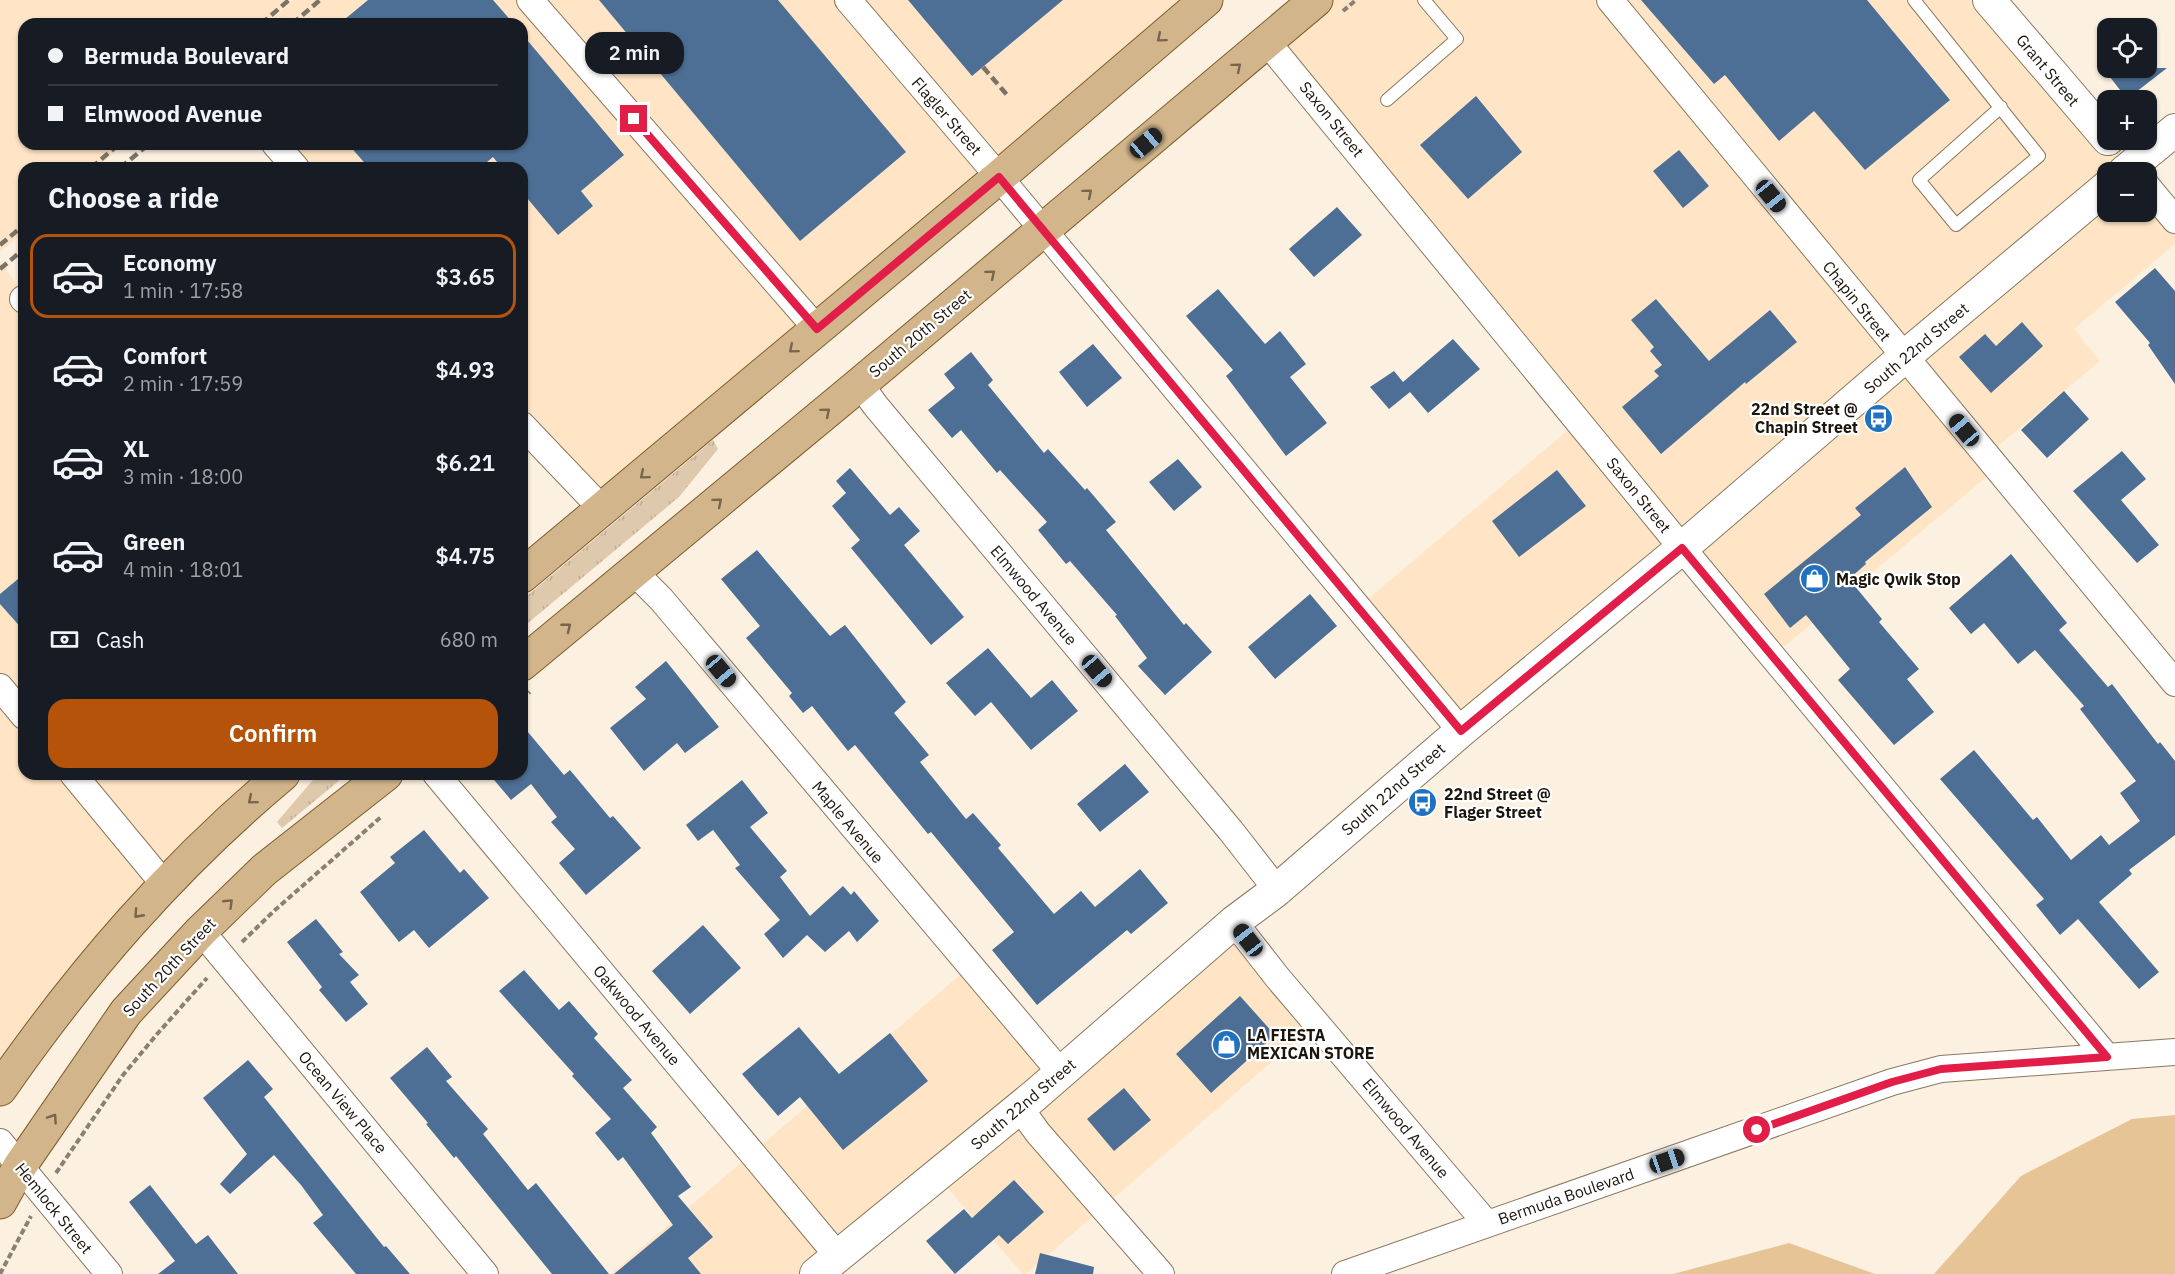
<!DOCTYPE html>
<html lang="en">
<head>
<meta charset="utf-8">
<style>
  body { margin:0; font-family:"IBM Plex Sans",sans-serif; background:#242831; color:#f1f3f6; height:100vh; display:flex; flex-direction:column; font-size:22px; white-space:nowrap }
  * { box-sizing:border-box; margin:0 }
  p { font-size:20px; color:#9ea1a6 }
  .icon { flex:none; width:33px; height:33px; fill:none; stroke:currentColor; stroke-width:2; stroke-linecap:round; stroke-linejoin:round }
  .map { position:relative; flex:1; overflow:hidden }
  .drawer { position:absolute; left:18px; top:162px; width:510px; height:618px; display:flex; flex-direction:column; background:#171b24; border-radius:18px; box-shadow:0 2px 4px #0004 }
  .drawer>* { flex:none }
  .top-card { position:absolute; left:18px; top:18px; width:510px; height:132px; border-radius:18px; box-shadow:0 2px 4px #0004; display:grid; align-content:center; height:132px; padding:0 30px; background:#171b24 }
  .fabs { position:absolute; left:2097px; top:18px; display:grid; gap:12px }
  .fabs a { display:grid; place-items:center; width:60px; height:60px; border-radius:12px; background:#171b24; box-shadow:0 2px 4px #0004; font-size:30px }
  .end { position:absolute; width:27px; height:27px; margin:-14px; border:8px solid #e11d48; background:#fff; box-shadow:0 0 0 3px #fff }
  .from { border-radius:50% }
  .bubble { position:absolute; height:42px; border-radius:18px; background:#171b24; box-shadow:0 2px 4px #0004; font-size:20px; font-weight:600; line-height:42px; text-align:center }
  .car { position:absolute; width:18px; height:36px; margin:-18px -9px; border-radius:8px; box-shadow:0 0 4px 2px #0007; background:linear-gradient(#222 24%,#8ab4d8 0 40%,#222 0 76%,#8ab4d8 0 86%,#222 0) }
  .top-card b { display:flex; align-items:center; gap:21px; height:57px; font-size:22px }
  .top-card b+b { border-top:2px solid #363941 }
  .top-card i { width:15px; height:15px; background:#f1f3f6 }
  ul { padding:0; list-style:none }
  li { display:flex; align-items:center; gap:18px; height:84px; margin:0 12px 9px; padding:0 18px; border:3px solid transparent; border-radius:18px }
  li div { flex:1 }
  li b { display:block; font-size:22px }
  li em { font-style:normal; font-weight:600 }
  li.active { border-color:#b45309 }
  li>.icon { width:54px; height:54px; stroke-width:1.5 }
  h2 { padding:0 30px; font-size:27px; line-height:72px }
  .pay { display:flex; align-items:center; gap:15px; height:66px; padding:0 30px; font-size:22px }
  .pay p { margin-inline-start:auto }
  .action { display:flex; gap:12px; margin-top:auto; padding:12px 30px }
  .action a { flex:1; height:69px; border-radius:18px; background:#b45309; color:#fff; font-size:24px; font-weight:600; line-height:69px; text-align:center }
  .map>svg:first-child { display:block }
  .built { fill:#ffe5c5 }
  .grass { fill:url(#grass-tufts) }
  .water { fill:#e7c496 }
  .building { fill:#4d6f95 }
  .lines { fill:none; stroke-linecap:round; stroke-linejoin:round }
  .service-casing { stroke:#8a7860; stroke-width:14 }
  .minor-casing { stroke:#8a7860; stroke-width:28 }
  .tertiary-casing { stroke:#8a7860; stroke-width:34 }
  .primary-casing { stroke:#7f5d2c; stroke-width:35 }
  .path { stroke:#8a8074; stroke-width:4; stroke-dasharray:6 3; stroke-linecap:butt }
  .service { stroke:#fff; stroke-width:12 }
  .minor { stroke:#fff; stroke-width:26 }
  .tertiary { stroke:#fff; stroke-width:32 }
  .primary { stroke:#d2b58b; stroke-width:33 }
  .rail { stroke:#7c7367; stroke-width:4.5; stroke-dasharray:9 4.5; stroke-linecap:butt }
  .oneway { stroke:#77654c }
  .route { stroke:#e11d48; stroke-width:8 }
  .labels { text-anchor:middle; stroke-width:4.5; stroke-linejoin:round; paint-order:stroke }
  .street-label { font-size:16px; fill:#1c150c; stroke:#fff }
  .poi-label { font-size:16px; font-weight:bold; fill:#1c150c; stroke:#fff; text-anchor:start }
</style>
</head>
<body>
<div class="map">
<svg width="2175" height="1274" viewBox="0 0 2175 1274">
  <defs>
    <pattern id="grass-tufts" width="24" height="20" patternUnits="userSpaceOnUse" patternTransform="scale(1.5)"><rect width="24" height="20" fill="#dec9ad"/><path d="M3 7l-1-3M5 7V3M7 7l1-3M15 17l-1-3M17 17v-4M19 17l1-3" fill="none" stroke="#beac94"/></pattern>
  </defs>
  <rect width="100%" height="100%" fill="#fcf0e0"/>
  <!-- built -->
  <path class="built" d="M0,0H291L264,24H24V144H125L96,168H24V232L0,252Z
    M293,0H1203L600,510L522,427V168H298L278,144H522V24H267Z
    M1316,0H1991L2131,165L1905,355L1997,468L1774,655L1685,548L1456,736L1355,610L1581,419L1270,40Z
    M2147,186L2175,220V244L2074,329L2100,361L1991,452L1910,355L2107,189L2108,212H2146Z
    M0,262L24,294V774H297L177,874L0,1081Z
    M1232,920L1320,1020L1026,1274H1023L934,1173L814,1274H611L968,968L1057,1069Z"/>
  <!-- grass -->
  <path class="grass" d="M713,440L718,449L679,497L522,628V600Z
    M318,774H347L282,828L277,822Z"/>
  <!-- water -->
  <path class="water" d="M2175,1115V1274H1934L2021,1176L2132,1119Z
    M1789,1243L1875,1274H1673Z"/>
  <!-- building -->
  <path class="building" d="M368,0H493L514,24H339Z
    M599,0H778L906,152L800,241Z
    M908,0H1063L972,76Z
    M1641,0H1867L1950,100L1865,170L1814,111L1779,141L1725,75L1714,84Z
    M522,34L624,155L581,191L593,206L558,235L522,192V168H502L493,157L480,168H369L348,144H522Z
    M2103,68H2167L2127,99Z
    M1476,96L1522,152L1468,199L1420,145Z
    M1679,150L1709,186L1683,208L1653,171Z
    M1337,207L1362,235L1314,277L1289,249Z
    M2155,268L2175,291V384L2148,345L2150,343L2115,302Z
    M1218,289L1265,344L1280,331L1306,364L1290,377L1327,423L1286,456L1226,376L1233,370L1186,316Z
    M1656,299L1709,361L1770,310L1797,342L1746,384L1745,382L1661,454L1622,407L1659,376L1654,371L1662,365L1650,351L1654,347L1631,320Z
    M2022,322L2043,346L1991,393L1959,357L1985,334L1996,346Z
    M1453,339L1480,369L1428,413L1410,392L1389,409L1370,387L1394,371L1403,382Z
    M1093,344L1122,378L1087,407L1059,372Z
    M971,352L993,380L988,385L1044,453L1048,449L1085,490L1087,488L1116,522L1106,530L1184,625L1186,623L1212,652L1165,695L1138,666L1147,658L1115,616L1117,615L1070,561L1066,564L1038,530L1047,522L1000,470L997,473L961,430L952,438L928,410L955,388L944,374Z
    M2064,391L2089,419L2047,458L2021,430Z
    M2122,451L2146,479L2121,500L2159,545L2137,563L2073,491Z
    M1178,459L1202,487L1174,511L1149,482Z
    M1905,467L1932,507L1865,562L1866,564L1849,579L1882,619L1879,622L1919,669L1907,679L1934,712L1894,745L1838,680L1850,669L1806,615L1790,628L1764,594L1861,515L1855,508Z
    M850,468L890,515L899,507L920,531L904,545L964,617L931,645L851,548L860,540L832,506L846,493L836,481Z
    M1557,470L1586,506L1519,557L1492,521Z
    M757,550L830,636L845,625L906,702L894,713L929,755L920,762L966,819L973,813L1001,845L998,848L1054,914L1081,891L1095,907L1140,869L1168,903L1131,934L1127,930L1037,1005L992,950L1014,932L931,832L928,834L855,745L848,751L812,706L803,713L789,696L792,693L746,638L760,626L721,579Z
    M2011,554L2067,623L2059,630L2108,687L2112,684L2158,744L2160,742L2175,761V835L2129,870L2132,874L2099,902L2159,972L2139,989L2078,919L2060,935L2036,905L2044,899L1940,779L1974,750L2033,820L2037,817L2071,860L2101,835L2109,845L2140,821L2120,793L2136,781L2080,709L2084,706L2035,650L2018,664L1984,623L1971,634L1949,608Z
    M24,574V631L0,604V594Z
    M1310,594L1337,626L1275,679L1248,647Z
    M988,648L1031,698L1052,680L1078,711L1031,750L991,702L975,716L946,683Z
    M666,661L719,727L685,753L677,743L644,771L610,728L646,699L635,687Z
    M522,725L564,775L570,770L610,818L613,816L641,848L586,895L559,863L575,849L551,822L557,817L531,784L511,800L489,774H522Z
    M1125,764L1149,792L1100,832L1077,804Z
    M742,780L768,813L750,827L787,871L780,877L810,916L843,886L851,895L854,891L879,921L857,942L849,931L825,952L807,935L783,958L764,934L780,920L735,868L740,865L713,830L698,841L686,825Z
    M424,830L460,873L464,869L489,898L429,948L414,930L399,942L360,892L395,863L390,857Z
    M316,919L343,952L339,954L359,975L350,982L368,1004L346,1022L319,990L322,987L287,942Z
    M703,925L741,968L690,1014L652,971Z
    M524,970L559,1010L569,1001L598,1034L594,1038L632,1080L623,1088L657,1127L651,1133L691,1187L678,1196L713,1237L688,1258L701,1274H614L673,1225L623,1157L618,1161L595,1133L611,1119L572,1076L574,1074L499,991Z
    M1240,996L1275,1035L1211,1093L1176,1054Z
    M799,1027L839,1074L890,1033L928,1081L843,1150L800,1097L778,1116L742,1074Z
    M427,1047L452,1077L446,1081L488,1129L483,1134L528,1190L536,1183L609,1274H552L456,1156L454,1158L426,1124L428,1123L390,1078Z
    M248,1060L273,1089L264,1097L384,1247L386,1246L410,1274H356L313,1223L323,1215L301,1185L274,1155L230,1194L220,1184L247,1154L203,1098Z
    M1124,1088L1151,1120L1114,1151L1087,1119Z
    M1014,1180L1044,1212L1008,1244L999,1235L955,1274L926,1241L964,1209L972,1218Z
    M150,1185L196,1244L208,1235L238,1274H158L175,1261L129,1202Z
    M1040,1253L1094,1267L1093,1274H1035Z"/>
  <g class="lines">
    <defs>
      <path id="service" d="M1914,0L2039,156L1956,225L1919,180L2001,107
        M1387,100L1457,39L1424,0"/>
      <path id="minor" d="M530,0L817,329
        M848,0L999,177L1461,731
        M1610,0L2175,683
        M1267,42L1682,548L2107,1057
        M275,144L296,168
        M2146,185L2175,220
        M23,299L24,300
        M860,384L875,405L1231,831L1277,890
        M522,425L603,510
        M634,572L661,599L1061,1073
        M0,687L24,716
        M73,774L164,884
        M436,774L837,1255
        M1234,922L1277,977L1487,1224
        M201,931L485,1274
        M1020,1108L1038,1133L1161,1274
        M0,1142L109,1274
        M1345,1274L1892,1082L1941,1069L2175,1052"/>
      <path id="tertiary" d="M1989,0L2108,139
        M2124,172L2175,130
        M816,1274L1034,1096L1234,922L1277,890L1461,731L1682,548L1904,357L2108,186"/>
      <path id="primary" d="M522,576L999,177L1206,0
        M522,664L860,384L1316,0
        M0,1089C82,971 172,867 283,774
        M0,1202L20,1166L126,1012L201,931L264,870L386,774"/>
    </defs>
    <!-- service casing -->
    <use href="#service" class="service-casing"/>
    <!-- minor casing -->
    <use href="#minor" class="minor-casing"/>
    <!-- tertiary casing -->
    <use href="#tertiary" class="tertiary-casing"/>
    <!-- primary casing -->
    <use href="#primary" class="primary-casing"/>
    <!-- path -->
    <path class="path" d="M1343,11L1356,0
      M522,699L530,692
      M242,942L275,910L381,817
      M56,1173L123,1075L158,1033L207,978
      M0,1274L31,1216"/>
    <!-- service -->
    <use href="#service" class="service"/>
    <!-- minor -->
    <use href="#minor" class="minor"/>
    <!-- tertiary -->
    <use href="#tertiary" class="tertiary"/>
    <!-- primary -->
    <use href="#primary" class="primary"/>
    <!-- rail -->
    <path class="rail" d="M261,24L289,0
      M292,24L320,0
      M983,67L1007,95
      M91,168L119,144
      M120,168L149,144
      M0,245L24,225
      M0,269L24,249"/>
  </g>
  <!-- one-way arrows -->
  <defs><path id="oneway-chevron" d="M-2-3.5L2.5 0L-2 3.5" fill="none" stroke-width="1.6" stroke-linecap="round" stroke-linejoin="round" transform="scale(1.5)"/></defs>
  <g class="oneway">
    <use href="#oneway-chevron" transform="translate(1161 38) rotate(140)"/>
    <use href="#oneway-chevron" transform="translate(1237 67) rotate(-40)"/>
    <use href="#oneway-chevron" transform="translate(1088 193) rotate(-40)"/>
    <use href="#oneway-chevron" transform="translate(991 274) rotate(-40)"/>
    <use href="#oneway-chevron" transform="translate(793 349) rotate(140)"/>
    <use href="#oneway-chevron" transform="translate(826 412) rotate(-40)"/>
    <use href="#oneway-chevron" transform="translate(644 475) rotate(140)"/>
    <use href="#oneway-chevron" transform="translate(718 502) rotate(-40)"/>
    <use href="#oneway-chevron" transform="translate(567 627) rotate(-39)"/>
    <use href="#oneway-chevron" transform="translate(252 800) rotate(140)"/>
    <use href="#oneway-chevron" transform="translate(229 903) rotate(-44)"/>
    <use href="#oneway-chevron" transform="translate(138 914) rotate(132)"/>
    <use href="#oneway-chevron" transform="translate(53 1118) rotate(-56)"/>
  </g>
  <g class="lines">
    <!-- route -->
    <path class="route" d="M634,119L817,329L999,177L1461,731L1682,548L2107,1057L1941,1069L1892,1082L1757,1130"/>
  </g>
  <!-- icons -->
  <defs>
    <symbol id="bus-disc" viewBox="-11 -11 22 22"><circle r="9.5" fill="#2071bf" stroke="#fff"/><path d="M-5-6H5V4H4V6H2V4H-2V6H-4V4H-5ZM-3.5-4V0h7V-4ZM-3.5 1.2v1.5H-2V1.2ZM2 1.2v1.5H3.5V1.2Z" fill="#fff"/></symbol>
    <symbol id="shop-disc" viewBox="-11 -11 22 22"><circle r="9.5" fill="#2071bf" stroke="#fff"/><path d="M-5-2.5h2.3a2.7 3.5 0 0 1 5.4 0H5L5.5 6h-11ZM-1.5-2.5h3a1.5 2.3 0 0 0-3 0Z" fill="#fff"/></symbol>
  </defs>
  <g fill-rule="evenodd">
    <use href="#bus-disc" x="1862" y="402" width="33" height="33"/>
    <use href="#shop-disc" x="1798" y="562" width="33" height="33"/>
    <use href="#bus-disc" x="1406" y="786" width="33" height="33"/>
    <use href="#shop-disc" x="1210" y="1028" width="33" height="33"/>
  </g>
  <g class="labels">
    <!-- street labels -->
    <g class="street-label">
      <text transform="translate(2048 70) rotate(50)" y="6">Grant Street</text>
      <text transform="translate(947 116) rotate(49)" y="6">Flagler Street</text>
      <text transform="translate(1332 119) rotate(51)" y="6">Saxon Street</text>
      <text transform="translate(1857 301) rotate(51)" y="6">Chapin Street</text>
      <text transform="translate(920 333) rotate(-40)" y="6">South 20th Street</text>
      <text transform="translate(1916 348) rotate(-40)" y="6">South 22nd Street</text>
      <text transform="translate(1639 495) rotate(51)" y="6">Saxon Street</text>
      <text transform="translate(1034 595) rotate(50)" y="6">Elmwood Avenue</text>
      <text transform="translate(1393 789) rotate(-41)" y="6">South 22nd Street</text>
      <text transform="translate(848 822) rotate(50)" y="6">Maple Avenue</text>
      <text transform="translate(169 967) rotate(-47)" y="6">South 20th Street</text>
      <text transform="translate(637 1015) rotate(50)" y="6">Oakwood Avenue</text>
      <text transform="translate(343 1102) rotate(50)" y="6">Ocean View Place</text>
      <text transform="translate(1023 1104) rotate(-40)" y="6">South 22nd Street</text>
      <text transform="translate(1406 1128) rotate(50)" y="6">Elmwood Avenue</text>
      <text transform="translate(1566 1196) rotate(-19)" y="6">Bermuda Boulevard</text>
      <text transform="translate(54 1208) rotate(51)" y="6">Hemlock Street</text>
    </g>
    <!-- poi labels -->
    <g class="poi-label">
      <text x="1858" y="415" text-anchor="end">22nd Street @<tspan x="1858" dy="18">Chapin Street</tspan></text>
      <text x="1836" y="585">Magic Qwik Stop</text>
      <text x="1444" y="800">22nd Street @<tspan x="1444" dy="18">Flager Street</tspan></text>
      <text x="1247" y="1041">LA FIESTA<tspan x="1247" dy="18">MEXICAN STORE</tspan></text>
    </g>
  </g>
</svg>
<div class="fabs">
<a><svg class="icon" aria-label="locate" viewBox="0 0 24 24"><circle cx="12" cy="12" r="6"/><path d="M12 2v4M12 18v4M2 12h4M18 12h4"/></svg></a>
<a>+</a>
<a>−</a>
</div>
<i class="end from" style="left:1757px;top:1130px"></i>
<i class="end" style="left:634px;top:119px"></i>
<div class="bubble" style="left:585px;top:32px;width:99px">2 min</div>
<i class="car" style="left:1146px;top:143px;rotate:50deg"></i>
<i class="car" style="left:1771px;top:196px;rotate:141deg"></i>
<i class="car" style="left:1964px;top:430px;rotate:320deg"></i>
<i class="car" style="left:721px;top:671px;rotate:140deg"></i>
<i class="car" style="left:1097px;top:671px;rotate:140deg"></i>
<i class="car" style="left:1248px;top:940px;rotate:322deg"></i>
<i class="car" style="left:1667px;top:1161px;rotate:71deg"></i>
<div class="top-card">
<b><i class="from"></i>Bermuda Boulevard</b>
<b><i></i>Elmwood Avenue</b>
</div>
<section class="drawer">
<h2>Choose a ride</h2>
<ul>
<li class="active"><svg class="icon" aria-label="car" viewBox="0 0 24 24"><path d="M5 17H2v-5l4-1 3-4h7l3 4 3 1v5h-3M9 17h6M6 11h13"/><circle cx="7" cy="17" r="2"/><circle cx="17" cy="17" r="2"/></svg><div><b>Economy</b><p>1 min · 17:58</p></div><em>$3.65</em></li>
<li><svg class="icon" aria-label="car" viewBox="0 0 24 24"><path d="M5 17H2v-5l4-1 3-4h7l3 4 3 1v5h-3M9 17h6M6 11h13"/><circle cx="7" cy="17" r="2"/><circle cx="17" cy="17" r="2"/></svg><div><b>Comfort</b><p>2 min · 17:59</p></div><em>$4.93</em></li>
<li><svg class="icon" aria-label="car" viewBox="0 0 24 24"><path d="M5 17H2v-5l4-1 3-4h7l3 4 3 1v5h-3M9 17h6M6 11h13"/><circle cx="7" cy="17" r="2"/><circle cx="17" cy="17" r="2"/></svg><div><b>XL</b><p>3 min · 18:00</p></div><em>$6.21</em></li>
<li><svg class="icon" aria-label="car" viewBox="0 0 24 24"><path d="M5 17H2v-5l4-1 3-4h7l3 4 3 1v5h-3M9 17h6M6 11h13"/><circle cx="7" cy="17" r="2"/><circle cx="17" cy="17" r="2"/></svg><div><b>Green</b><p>4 min · 18:01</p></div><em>$4.75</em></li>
</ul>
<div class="pay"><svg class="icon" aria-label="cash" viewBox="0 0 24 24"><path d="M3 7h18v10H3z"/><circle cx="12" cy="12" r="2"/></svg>Cash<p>680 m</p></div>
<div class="action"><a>Confirm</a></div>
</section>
</div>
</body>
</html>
